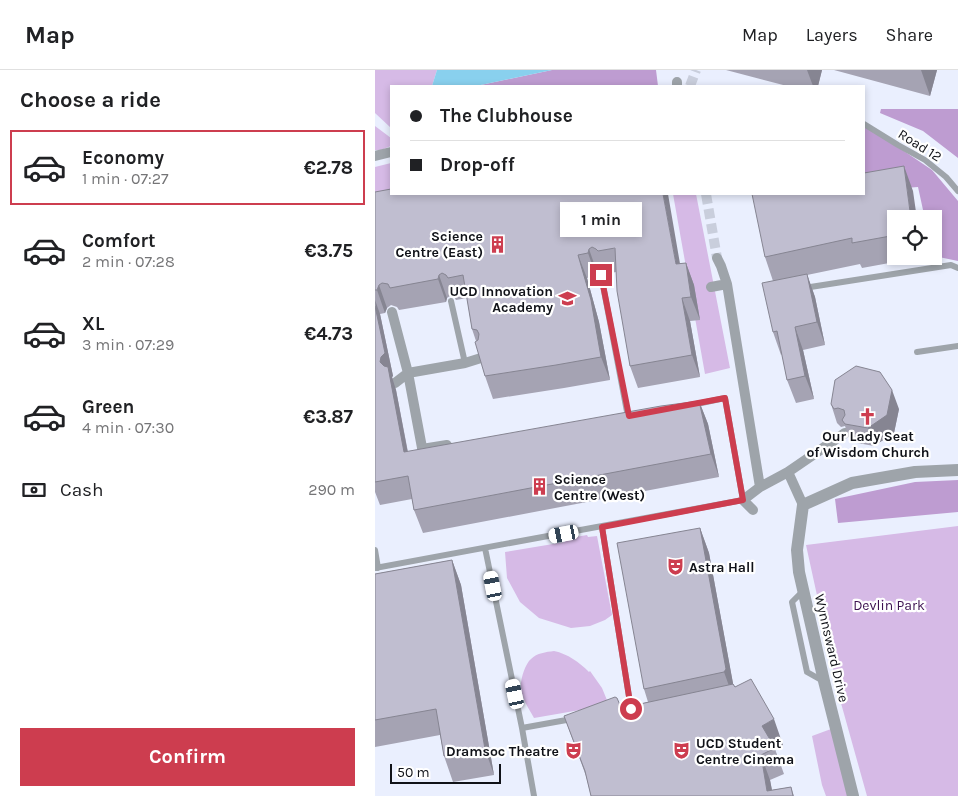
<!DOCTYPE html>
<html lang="en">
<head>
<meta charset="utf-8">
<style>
  body { margin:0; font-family:Karla,sans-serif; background:#f6f6f6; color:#202124; height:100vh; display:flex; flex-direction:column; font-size:19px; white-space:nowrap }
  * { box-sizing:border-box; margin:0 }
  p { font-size:16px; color:#757577 }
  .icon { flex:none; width:28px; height:28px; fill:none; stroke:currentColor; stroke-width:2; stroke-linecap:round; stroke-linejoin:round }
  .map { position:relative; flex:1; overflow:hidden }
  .side { display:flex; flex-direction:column; background:#fff; width:375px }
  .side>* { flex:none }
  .banner { position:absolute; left:15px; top:15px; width:475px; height:110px; border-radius:0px; box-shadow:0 2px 8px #0003; display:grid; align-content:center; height:110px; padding:0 20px; background:#fff }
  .fabs { position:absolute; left:512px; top:140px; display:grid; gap:10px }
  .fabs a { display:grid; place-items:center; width:55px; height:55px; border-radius:0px; background:#fff; box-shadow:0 2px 8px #0003; font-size:25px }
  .scale { position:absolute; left:15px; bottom:12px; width:111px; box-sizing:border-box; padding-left:5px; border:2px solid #101218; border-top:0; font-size:14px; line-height:18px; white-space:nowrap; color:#101218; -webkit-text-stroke:4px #fff; paint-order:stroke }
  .end { position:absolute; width:22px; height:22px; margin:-11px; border:6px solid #cd3d4f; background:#fff; box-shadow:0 0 0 2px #fff }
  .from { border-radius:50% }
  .bubble { position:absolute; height:35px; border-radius:0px; background:#fff; box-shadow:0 2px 8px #0003; font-size:16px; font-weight:700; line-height:35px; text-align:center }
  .car { position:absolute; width:15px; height:30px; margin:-15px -8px; border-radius:6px; box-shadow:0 0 4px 1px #0007; background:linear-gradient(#fff 24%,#345 0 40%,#fff 0 76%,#345 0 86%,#fff 0) }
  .banner b { display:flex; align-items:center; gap:18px; height:48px; font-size:19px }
  .banner b+b { border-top:1px solid #e0e0e0 }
  .banner i { width:12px; height:12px; background:#202124 }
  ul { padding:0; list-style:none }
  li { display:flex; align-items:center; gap:15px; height:75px; margin:0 10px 8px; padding:0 10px; border:2px solid transparent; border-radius:0px }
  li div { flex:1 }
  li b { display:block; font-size:19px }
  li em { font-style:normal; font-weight:700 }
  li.active { border-color:#cd3d4f }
  li>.icon { width:45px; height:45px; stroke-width:1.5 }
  h2 { padding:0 20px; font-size:22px; line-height:60px }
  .pay { display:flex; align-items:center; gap:12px; height:55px; padding:0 20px; font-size:19px }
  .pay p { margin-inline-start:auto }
  .button { display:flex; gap:10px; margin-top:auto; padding:10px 20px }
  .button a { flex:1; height:58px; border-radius:0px; background:#cd3d4f; color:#fff; font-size:20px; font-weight:700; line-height:58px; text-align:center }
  header { display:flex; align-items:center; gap:30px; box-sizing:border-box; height:70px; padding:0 25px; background:#fff; border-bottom:1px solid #e0e0e0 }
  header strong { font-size:24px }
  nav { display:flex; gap:28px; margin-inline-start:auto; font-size:18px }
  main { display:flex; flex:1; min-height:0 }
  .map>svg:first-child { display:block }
  .green { fill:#d6bae6 }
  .forest { fill:#be9cd1 }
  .water { fill:#89d0ee }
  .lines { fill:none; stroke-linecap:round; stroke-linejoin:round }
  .pedestrian-tunnel { stroke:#c9cedc; stroke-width:10; stroke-dasharray:10 5; stroke-linecap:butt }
  .service { stroke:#9ea4aa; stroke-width:6 }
  .pedestrian { stroke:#9ea4aa; stroke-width:10 }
  .minor { stroke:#9ea4aa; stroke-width:12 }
  .wall { fill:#a5a3b3 }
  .shaded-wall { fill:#868592 }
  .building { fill:#c0bed0; stroke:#868592 }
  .route { stroke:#cd3d4f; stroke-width:6 }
  .labels { text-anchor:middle; stroke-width:4.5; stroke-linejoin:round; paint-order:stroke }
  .street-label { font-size:14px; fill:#101218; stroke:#fff }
  .poi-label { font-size:14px; font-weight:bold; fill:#101218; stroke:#fff; text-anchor:end }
  .park-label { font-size:14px; fill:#3d1251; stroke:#fff }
</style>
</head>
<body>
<header>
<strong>Map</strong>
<nav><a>Map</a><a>Layers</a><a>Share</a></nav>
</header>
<main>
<section class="side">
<h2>Choose a ride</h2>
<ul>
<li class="active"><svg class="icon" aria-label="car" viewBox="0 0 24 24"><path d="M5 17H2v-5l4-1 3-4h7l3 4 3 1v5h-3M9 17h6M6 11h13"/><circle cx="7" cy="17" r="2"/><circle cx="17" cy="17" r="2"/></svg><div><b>Economy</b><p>1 min · 07:27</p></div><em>€2.78</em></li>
<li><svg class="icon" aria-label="car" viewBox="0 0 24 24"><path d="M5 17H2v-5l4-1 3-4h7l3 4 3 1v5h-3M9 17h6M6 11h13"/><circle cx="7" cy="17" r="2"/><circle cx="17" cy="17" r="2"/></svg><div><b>Comfort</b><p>2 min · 07:28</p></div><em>€3.75</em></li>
<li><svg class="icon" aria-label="car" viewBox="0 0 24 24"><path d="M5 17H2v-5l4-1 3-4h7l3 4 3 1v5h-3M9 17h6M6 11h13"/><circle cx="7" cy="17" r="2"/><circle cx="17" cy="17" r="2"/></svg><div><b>XL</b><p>3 min · 07:29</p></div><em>€4.73</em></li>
<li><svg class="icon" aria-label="car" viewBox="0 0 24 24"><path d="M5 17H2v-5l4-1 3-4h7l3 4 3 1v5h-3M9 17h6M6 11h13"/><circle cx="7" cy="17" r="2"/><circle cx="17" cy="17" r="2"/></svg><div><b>Green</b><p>4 min · 07:30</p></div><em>€3.87</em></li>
</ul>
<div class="pay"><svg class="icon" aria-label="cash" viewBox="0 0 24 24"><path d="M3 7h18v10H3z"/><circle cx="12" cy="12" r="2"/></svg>Cash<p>290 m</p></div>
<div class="button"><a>Confirm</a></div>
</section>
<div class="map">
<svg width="583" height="726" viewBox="0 0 583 726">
  <rect width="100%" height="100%" fill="#eaeffe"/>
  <!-- green -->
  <path class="green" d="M0,0H62L57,16H16V58L0,43Z
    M0,56L16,68V76L6,80H0Z
    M16,93V124L0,146V97Z
    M298,124H321L355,298L330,304Z
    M583,456V726H492L464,626L431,475Z
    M212,465L213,467L222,466L237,545L230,550L215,556L196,558L164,548L145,532L132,508L130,482L190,472V469Z
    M179,581C193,584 204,592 214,602L215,601L227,618L234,635L159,648C154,639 147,629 146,618C145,610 150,594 156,589C162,583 171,582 179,581Z
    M456,659L475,726H451L447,715L437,666Z"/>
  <!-- forest -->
  <path class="forest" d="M177,0H281L283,16H101Z
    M506,39H583V88L548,61L505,43Z
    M489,54L557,100L583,131V191L559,186V149H550L543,117L489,121Z
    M583,410V442L463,453L460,429L540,412Z"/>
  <!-- water -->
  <path class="water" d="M62,0H177L101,16H57Z"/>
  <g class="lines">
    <!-- pedestrian-tunnel -->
    <path class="pedestrian-tunnel" d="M315,16L321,0
      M331,124L342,188"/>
    <!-- service -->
    <path class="service" d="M489,54L523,75L550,90L571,107L583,121
      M226,205L253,347L256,346
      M429,218L576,195L583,198
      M76,231L90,293
      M542,282L583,276
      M227,457L256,639L251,640
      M110,478L147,658L159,726
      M0,480L3,498
      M0,498L368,430L350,328L317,335
      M428,521L417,532L432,602L448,611
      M147,658L197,649"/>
    <!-- pedestrian -->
    <path class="pedestrian" d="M302,16V12
      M0,86L16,82
      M342,188L346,196L352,214L385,417L413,402L428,435
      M336,217L352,214
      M17,242L33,303L48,383
      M20,313L33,303L90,293L106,288
      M47,379L72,375
      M413,402L470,363
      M378,440L368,430L385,417"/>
    <!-- minor -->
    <path class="minor" d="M478,726L449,611L424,502L422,480L428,435L477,413L540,402L583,400"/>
  </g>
  <!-- wall -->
  <path class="wall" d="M351,0H447L443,16H412Z
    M459,0H562L555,26Z
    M538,121L521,149V186H547V187L487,198L485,194L432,205L440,227L450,275L428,280L439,329L421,333L412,310L407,284L406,285L398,262V211L390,187Z
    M0,122L305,194L311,193L319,215L325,250L315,251L325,307L263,318L255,296L241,202L231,204L229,201L226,200L222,202L221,206L212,208L224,252L235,310L189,318L118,329L110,306L101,271L97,259L92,228L81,230L79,227L75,226L72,228L71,232L24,240L22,237L16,235L12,238L10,243L5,244L18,306L17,307L21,320L33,382L324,331L333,354L344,407L48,463L39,440L37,429L5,435L0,422Z
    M456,334L524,339L519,363L499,376L477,372L474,368L470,356L466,357L462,353Z
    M325,458L334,483L358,614L360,617L408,675L400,679L409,704L395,710L397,720L416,717L419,726H216L211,706L189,646L245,635L251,637L273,632L269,619Z
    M77,490L86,515L119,705L78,712L69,686L65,665L0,677V504Z"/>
  <!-- shaded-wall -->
  <path class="shaded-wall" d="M432,0H447L443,16H438Z
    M546,0H562L555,26Z
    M529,96L538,121L542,149H536Z
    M288,124H293L309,217L301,194Z
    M214,179L222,202L221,206L213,183Z
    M203,185L212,208L224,252L235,310L226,287Z
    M311,193L319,215L325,250L316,227Z
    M432,204L440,227L450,275L442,252Z
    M64,205L72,228L71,232L63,209Z
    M4,215L12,238L10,243L2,220Z
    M307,228L315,251L325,307L317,285Z
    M0,230L5,244L18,306L17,307L21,320L37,405L29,382L5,292Z
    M420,257L428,280L439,329L430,306Z
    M517,320L524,339L519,363L499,376L493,358Z
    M324,331L333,354L344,407L336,384Z
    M325,458L334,483L360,624L358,627L349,602Z
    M77,490L86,515L119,705L110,679Z
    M399,649L408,675L400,679L387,656Z
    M386,685L395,710L398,726L392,721Z"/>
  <!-- building -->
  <path class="building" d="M529,96L536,149H521V165L477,173V168L390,187L377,124H489V103Z
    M16,119V124H288L301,194L311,193L316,227L307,228L317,285L255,296L242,221L240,178L223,181L221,179L217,177L214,179L213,183L203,185L216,230L226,287L181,295L110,306L100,272L103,270L104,264L102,260L97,259L88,205L73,208L71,205L67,203L64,205L63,209L15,218L13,214L7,213L4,215L2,220H0V122Z
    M432,204L442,252L420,257L430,306L412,310L402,261L398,262L387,213Z
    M0,236L10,283L6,287L5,292L9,296L13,297L29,382L286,336L324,331L336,384L39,440L33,406L0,412Z
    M481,296L505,302L517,320L512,345L493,358L470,354L467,350L470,345L469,340L463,338L459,339L456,334L460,310Z
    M325,458L351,599L349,602L269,619L242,473Z
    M77,490L110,679L69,686L61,639L0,650V504Z
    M376,609L399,649L387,656L400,678L386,685L392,721L416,717L418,726H216L210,701L189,646L240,627L242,628L245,635L251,637L358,614L360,617Z"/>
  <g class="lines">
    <!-- route -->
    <path class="route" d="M226,205L254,346L350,328L368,430L227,457L256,639"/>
  </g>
  <!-- icons -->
  <defs>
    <symbol id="building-bare" viewBox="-9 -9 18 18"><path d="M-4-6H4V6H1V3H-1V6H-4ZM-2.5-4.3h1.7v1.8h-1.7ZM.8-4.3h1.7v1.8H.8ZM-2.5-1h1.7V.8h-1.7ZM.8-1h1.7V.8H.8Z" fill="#cd3d4f" stroke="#fff" stroke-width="2.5" paint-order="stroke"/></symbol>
    <symbol id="university-bare" viewBox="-9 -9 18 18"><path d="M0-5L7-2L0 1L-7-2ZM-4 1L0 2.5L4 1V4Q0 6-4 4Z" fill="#cd3d4f" stroke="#fff" stroke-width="2.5" paint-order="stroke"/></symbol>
    <symbol id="church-bare" viewBox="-9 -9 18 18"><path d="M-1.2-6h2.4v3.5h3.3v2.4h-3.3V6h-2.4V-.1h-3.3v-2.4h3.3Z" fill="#cd3d4f" stroke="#fff" stroke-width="2.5" paint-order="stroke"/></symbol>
    <symbol id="theatre-bare" viewBox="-9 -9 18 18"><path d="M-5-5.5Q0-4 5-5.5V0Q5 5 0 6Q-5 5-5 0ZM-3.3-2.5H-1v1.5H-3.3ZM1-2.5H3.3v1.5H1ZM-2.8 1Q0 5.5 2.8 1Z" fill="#cd3d4f" stroke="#fff" stroke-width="2.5" paint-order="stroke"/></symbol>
  </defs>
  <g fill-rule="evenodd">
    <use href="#building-bare" x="110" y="162" width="25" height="25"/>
    <use href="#university-bare" x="180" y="216" width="25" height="25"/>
    <use href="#church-bare" x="480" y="334" width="25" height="25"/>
    <use href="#building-bare" x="152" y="404" width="25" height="25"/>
    <use href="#theatre-bare" x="288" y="484" width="25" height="25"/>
    <use href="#theatre-bare" x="186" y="668" width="25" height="25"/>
    <use href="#theatre-bare" x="294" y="668" width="25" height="25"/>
  </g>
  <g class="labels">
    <!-- street labels -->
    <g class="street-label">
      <text transform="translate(545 75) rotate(32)" y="5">Road 12</text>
      <text transform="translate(457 578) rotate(77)" y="5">Wynnsward Drive</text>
    </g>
    <!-- poi labels -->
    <g class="poi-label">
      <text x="108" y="171">Science<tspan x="108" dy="16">Centre (East)</tspan></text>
      <text x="178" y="226">UCD Innovation<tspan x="178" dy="16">Academy</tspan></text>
      <text x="493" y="371" text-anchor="middle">Our Lady Seat<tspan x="493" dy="16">of Wisdom Church</tspan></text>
      <text x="179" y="414" text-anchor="start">Science<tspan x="179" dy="16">Centre (West)</tspan></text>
      <text x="314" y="502" text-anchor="start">Astra Hall</text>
      <text x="321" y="678" text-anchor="start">UCD Student<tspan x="321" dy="16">Centre Cinema</tspan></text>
      <text x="184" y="686">Dramsoc Theatre</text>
    </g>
    <!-- park labels -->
    <g class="park-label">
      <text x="514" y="540">Devlin Park</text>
    </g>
  </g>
</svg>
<div class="fabs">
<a><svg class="icon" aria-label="locate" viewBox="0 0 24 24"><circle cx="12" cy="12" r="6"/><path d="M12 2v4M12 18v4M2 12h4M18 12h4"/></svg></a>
</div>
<div class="scale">50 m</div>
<i class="end from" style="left:256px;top:639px"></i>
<i class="end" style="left:226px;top:205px"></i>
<div class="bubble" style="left:185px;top:132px;width:82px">1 min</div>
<i class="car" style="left:189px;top:464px;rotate:259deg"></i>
<i class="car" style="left:118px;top:516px;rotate:349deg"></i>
<i class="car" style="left:140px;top:624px;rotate:348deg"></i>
<div class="banner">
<b><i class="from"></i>The Clubhouse</b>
<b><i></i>Drop-off</b>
</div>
</div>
</main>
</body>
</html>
